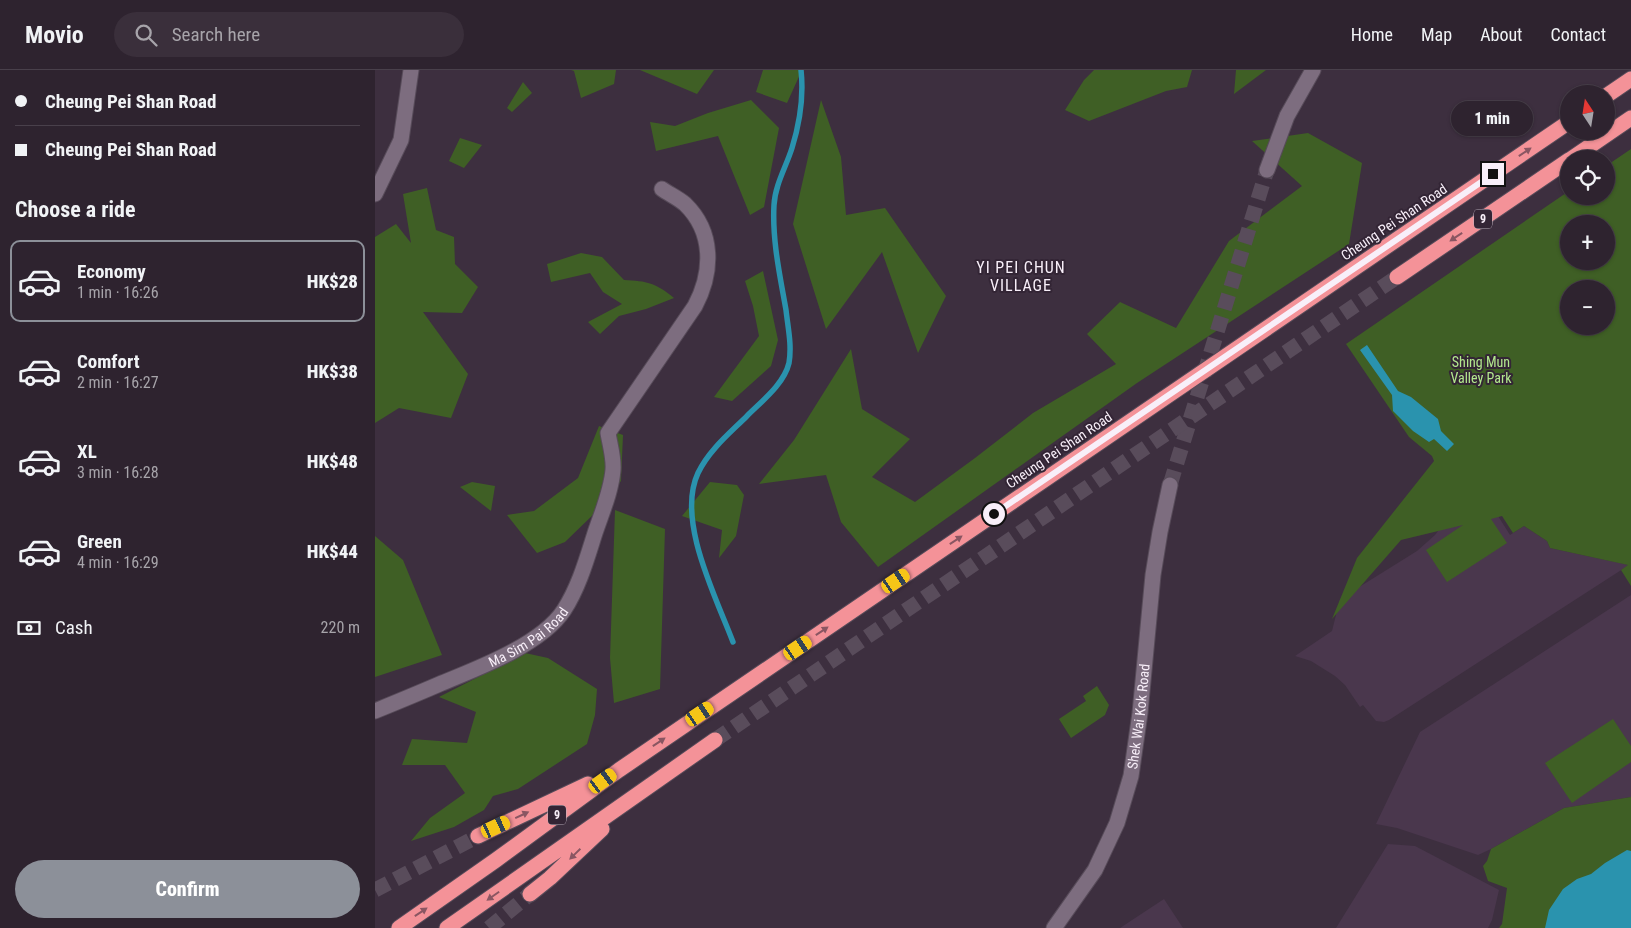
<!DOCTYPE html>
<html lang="en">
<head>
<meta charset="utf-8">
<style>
  body { margin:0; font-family:"Roboto Condensed",sans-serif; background:#3a2f3b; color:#f1f3f6; height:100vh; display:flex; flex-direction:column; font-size:19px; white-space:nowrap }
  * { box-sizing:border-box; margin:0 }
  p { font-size:16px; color:#a7a4aa }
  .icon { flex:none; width:28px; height:28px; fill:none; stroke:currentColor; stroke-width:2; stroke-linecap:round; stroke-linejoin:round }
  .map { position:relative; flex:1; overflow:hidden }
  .sheet { display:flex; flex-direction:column; background:#2e232f; width:375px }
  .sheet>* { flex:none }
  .top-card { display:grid; align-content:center; height:110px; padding:0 15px; background:#2e232f }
  .needle { width:32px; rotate:348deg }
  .buttons { position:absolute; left:1185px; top:15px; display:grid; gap:10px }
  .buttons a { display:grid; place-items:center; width:55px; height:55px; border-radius:50%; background:#2e232f; box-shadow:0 1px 4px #0004,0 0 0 1px #49404b; font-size:25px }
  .end { position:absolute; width:22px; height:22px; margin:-11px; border:6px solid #f8eff9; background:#111; box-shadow:0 0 0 2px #111 }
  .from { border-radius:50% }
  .bubble { position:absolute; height:35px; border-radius:18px; background:#2e232f; box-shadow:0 1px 4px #0004,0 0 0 1px #49404b; font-size:16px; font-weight:800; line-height:35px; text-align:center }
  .car { position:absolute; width:15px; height:30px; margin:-15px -8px; border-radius:6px; box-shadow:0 0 4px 1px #0007; background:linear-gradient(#f5c518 24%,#345 0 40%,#f5c518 0 76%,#345 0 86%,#f5c518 0) }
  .top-card b { display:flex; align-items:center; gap:18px; height:48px; font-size:19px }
  .top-card b+b { border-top:1px solid #49404b }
  .top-card i { width:12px; height:12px; background:#f1f3f6 }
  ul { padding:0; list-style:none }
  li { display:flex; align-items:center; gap:15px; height:82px; margin:0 10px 8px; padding:0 5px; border:2px solid transparent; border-radius:10px }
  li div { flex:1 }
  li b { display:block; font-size:19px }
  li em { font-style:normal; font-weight:800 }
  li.current { border-color:#8c9099 }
  li>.icon { width:45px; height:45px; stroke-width:1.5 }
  h2 { padding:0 15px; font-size:22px; line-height:60px }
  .pay { display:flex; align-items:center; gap:12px; height:55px; padding:0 15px; font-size:19px }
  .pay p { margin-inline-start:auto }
  .button { display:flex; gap:10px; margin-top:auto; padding:10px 15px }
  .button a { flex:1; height:58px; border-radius:30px; background:#8c9099; color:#fff; font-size:20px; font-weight:800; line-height:58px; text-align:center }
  header { display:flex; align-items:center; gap:30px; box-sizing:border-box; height:70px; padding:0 25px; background:#2e232f; border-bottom:1px solid #49404b }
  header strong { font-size:24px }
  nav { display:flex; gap:28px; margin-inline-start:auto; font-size:18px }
  .search { width:350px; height:45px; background:#3a2f3b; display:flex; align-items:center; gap:12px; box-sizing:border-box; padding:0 18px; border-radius:28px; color:#a7a4aa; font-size:19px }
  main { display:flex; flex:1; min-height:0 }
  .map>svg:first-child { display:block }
  .built { fill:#4a374d }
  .green { fill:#3f5f25; fill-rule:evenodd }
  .water { fill:#2a93ae }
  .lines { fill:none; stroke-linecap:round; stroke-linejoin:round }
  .stream { stroke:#2a93ae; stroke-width:5.5 }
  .minor-tunnel { stroke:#594c5b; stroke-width:15; stroke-dasharray:15 8; stroke-linecap:butt }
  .highway-tunnel { stroke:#594c5b; stroke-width:15; stroke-dasharray:15 8; stroke-linecap:butt }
  .minor-casing { stroke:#574b59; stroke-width:17 }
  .highway-casing { stroke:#574b59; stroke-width:17 }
  .minor { stroke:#7d6d7f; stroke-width:15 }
  .highway { stroke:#f49298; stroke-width:15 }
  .oneway { fill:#8a5662 }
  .route { stroke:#f8eff9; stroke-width:6 }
  .labels { text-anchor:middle; stroke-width:4; stroke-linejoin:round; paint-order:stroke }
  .shield { fill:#332535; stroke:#bdb2be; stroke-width:1 }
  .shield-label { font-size:12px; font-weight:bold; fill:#f8eff9 }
  .street-label { font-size:14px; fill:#f8eff9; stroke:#332535 }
  .park-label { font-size:14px; fill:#b3e88e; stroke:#332535 }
  .quarter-label { font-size:16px; letter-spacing:1px; fill:#f8eff9; stroke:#332535 }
</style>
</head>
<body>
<header>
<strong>Movio</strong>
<div class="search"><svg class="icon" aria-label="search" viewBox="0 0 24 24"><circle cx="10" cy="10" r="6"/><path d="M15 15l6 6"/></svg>Search here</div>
<nav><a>Home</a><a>Map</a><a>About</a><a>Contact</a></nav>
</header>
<main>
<section class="sheet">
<div class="top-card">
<b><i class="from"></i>Cheung Pei Shan Road</b>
<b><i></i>Cheung Pei Shan Road</b>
</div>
<h2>Choose a ride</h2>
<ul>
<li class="current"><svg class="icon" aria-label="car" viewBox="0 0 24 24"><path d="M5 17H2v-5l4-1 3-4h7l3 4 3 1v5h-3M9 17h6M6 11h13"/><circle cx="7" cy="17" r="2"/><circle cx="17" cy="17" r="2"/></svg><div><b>Economy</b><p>1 min · 16:26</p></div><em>HK$28</em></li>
<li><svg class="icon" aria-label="car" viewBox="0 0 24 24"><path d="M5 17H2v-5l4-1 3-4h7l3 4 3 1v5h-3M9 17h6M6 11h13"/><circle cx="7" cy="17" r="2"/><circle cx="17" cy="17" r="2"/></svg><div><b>Comfort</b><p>2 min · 16:27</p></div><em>HK$38</em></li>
<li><svg class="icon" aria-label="car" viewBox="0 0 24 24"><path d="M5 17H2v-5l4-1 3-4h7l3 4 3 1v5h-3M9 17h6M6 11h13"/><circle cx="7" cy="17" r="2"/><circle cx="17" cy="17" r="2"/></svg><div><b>XL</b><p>3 min · 16:28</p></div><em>HK$48</em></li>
<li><svg class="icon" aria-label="car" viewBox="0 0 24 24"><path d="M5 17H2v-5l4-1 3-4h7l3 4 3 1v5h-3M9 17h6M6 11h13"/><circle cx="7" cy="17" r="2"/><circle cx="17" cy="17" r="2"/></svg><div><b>Green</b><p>4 min · 16:29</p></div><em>HK$44</em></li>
</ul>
<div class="pay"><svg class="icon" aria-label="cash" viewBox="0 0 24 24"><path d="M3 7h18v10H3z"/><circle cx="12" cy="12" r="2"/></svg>Cash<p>220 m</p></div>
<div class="button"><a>Confirm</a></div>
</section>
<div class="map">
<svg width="1256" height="858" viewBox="0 0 1256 858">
  <rect width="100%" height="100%" fill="#3d2f3f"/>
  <!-- built -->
  <path class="built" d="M1106,419L1135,465L1149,456L1172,471L1175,478L1254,495L1014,650L1009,652L1001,651L988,635L985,637L970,615L960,606L936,591L920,586L957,561L965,529L1042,481L1060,465L1069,453Z
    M1256,525V727L1189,738L1116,779L1103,785L1022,758L1001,754L1045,662Z
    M1013,774L1040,776L1124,820L1117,850L1113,858H961Z
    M789,829L808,858H745Z"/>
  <!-- green -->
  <path class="green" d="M196,0H241L239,14L206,28L199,1Z
    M265,0H339L322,24Z
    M388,0H427L412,33L381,22Z
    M719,0H817L812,17L791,21L714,51L690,40L709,10Z
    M861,0H891L859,24Z
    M148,12L157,23L137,42L132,38Z
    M376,30L404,58L389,137L375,145L343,66L281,81L275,52L300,56L333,43Z
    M446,30L466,87L471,145L510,138L571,226L543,283L507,182L451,259L418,154Z
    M933,63L987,93L974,174L762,313L503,497L466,452L451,405L384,414L419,370L476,279L487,339L535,369L497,407L540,432L600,388L658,343L741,294L712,264L745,232L801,258L854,171L927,116L877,71Z
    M85,68L107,75L89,98L74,91Z
    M1256,79V516L1246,500L1253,495L1175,478L1172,471L1149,456L1138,463L1127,446L1116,449L1132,473L1072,512L1051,480L1088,455L1026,470L957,549L982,488L1059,391L1057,386L1034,367L971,274L1194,121V126H1231V96ZM1194,154H1231V191H1194ZM1194,219H1231V256H1194Z
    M52,118L61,160L79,167L80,194L103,217L87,243L48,242L93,304L76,348L24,338L0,353V167L21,154L36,173L28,124Z
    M206,183L227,187L249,210C272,211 281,213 299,228L271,239L244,246L225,264L213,252L247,234L228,222L215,203L176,212L172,194Z
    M388,201L403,270L396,296L357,331L339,327L384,266L378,236L370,211Z
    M224,356L248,365L246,411L223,440L190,472L162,483L132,445L159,441L203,408Z
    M97,412L120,416L116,441L85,417Z
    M335,412L362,415L369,425L361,466L344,488L347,460L307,446Z
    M240,440L290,459L285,619L239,633L235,588Z
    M0,466L28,490L67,585L0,607Z
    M150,583L173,588L222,619L220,645L212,674L143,719L118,726L109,740L79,757L36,771L55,748L90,723L70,695H27L37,669L92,673L101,642L64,627Z
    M722,616L734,635L730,645L696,668L684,649L711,631L708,626Z
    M1238,649L1256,676V692L1197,733L1170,693Z
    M1256,727V858H1124L1127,854L1132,818L1113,811L1108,796L1112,791L1116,779L1189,738Z"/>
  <!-- water -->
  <path class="water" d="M992,275L1023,321L1036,327L1063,349L1066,361L1079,374L1072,381L1059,369L1054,372L1038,361L1018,341L1017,325L985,280Z
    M1252,780L1256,781V858H1170L1174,840L1188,819L1202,809L1216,804L1230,793Z"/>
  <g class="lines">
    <!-- stream -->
    <path class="stream" d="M358,572C341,527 301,450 323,403C334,380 355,363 372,346C387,331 409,314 414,293C417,275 413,258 411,240C405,206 397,170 399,135C400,115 411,97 417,78C425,52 429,27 426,0"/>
    <!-- minor-tunnel -->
    <path class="minor-tunnel" d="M795,415L892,100"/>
    <!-- highway-tunnel -->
    <path class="highway-tunnel" d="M340,670L1022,207
      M0,820L103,766
      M114,858L155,824"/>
    <defs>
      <g id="minor">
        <path d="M892,100L912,46L938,0"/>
        <path d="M0,124L26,70L36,0"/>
        <path id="s1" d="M0,641C22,632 44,623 67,613C104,598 167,574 189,540C204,517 212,488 220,463C227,442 236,422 238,400C239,388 235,375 233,363L320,236C338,202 339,162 310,134C303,128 294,124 287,119"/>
        <path id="s2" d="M679,858L720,800L742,753L756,706L765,643L778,505L785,462L795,415"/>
      </g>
      <path id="highway" d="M1231,26L1256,9
        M1196,89L1256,48
        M1022,207L1194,90
        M103,766L213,714
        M155,824L175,808L227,759
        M24,858L121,790L244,700L1194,52
        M72,858L340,670"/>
    </defs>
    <!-- minor casing -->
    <use href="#minor" class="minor-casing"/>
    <!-- highway casing -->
    <use href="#highway" class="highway-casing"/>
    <!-- minor -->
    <use href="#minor" class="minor"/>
    <!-- highway -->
    <use href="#highway" class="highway"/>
  </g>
  <!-- one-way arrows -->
  <defs><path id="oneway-solid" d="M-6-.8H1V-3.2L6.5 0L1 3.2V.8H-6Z" transform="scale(1.25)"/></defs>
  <g class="oneway">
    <use href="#oneway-solid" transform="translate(1150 82) rotate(-34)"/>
    <use href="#oneway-solid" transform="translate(1081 167) rotate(146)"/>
    <use href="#oneway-solid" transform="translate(581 470) rotate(-34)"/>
    <use href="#oneway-solid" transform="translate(447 561) rotate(-34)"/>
    <use href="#oneway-solid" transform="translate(284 672) rotate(-34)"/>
    <use href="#oneway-solid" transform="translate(147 745) rotate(-25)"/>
    <use href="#oneway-solid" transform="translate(200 784) rotate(136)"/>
    <use href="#oneway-solid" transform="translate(118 826) rotate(145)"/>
    <use href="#oneway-solid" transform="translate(46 842) rotate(-34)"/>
  </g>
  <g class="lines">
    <!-- route -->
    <path class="route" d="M619,444L1118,104"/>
  </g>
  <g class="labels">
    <!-- shield labels -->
    <g class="shield">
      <rect x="1099" y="139.5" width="18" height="19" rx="4"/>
      <rect x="173" y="735.5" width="18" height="19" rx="4"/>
    </g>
    <g class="shield-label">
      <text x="1108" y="153">9</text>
      <text x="182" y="749">9</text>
    </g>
    <!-- street labels -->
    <g class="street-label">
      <text transform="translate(1019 152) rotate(-34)" y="5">Cheung Pei Shan Road</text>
      <text transform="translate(684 380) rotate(-34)" y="5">Cheung Pei Shan Road</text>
      <text dy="5" stroke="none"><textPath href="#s1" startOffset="171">Ma Sim Pai Road</textPath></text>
      <text dy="5" stroke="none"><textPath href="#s2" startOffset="232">Shek Wai Kok Road</textPath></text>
    </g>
    <!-- park labels -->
    <g class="park-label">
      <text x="1106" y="297">Shing Mun<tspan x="1106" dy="16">Valley Park</tspan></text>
    </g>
    <!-- quarter labels -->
    <g class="quarter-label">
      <text x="646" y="203">YI PEI CHUN<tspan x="646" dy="18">VILLAGE</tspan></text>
    </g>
  </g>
</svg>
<div class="buttons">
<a><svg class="needle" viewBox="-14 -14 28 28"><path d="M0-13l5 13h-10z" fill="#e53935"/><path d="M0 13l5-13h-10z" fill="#a7a4aa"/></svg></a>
<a><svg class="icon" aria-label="locate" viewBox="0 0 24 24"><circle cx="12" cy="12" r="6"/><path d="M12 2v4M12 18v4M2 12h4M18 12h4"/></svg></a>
<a>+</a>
<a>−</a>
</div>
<i class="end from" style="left:619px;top:444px"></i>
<i class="end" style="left:1118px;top:104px"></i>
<div class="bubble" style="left:1076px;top:31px;width:82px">1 min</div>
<i class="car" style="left:521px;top:511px;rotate:56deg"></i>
<i class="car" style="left:423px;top:578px;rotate:56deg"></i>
<i class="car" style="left:325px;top:644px;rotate:56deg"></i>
<i class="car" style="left:228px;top:711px;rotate:54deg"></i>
<i class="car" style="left:121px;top:757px;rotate:65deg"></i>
</div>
</main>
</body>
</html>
